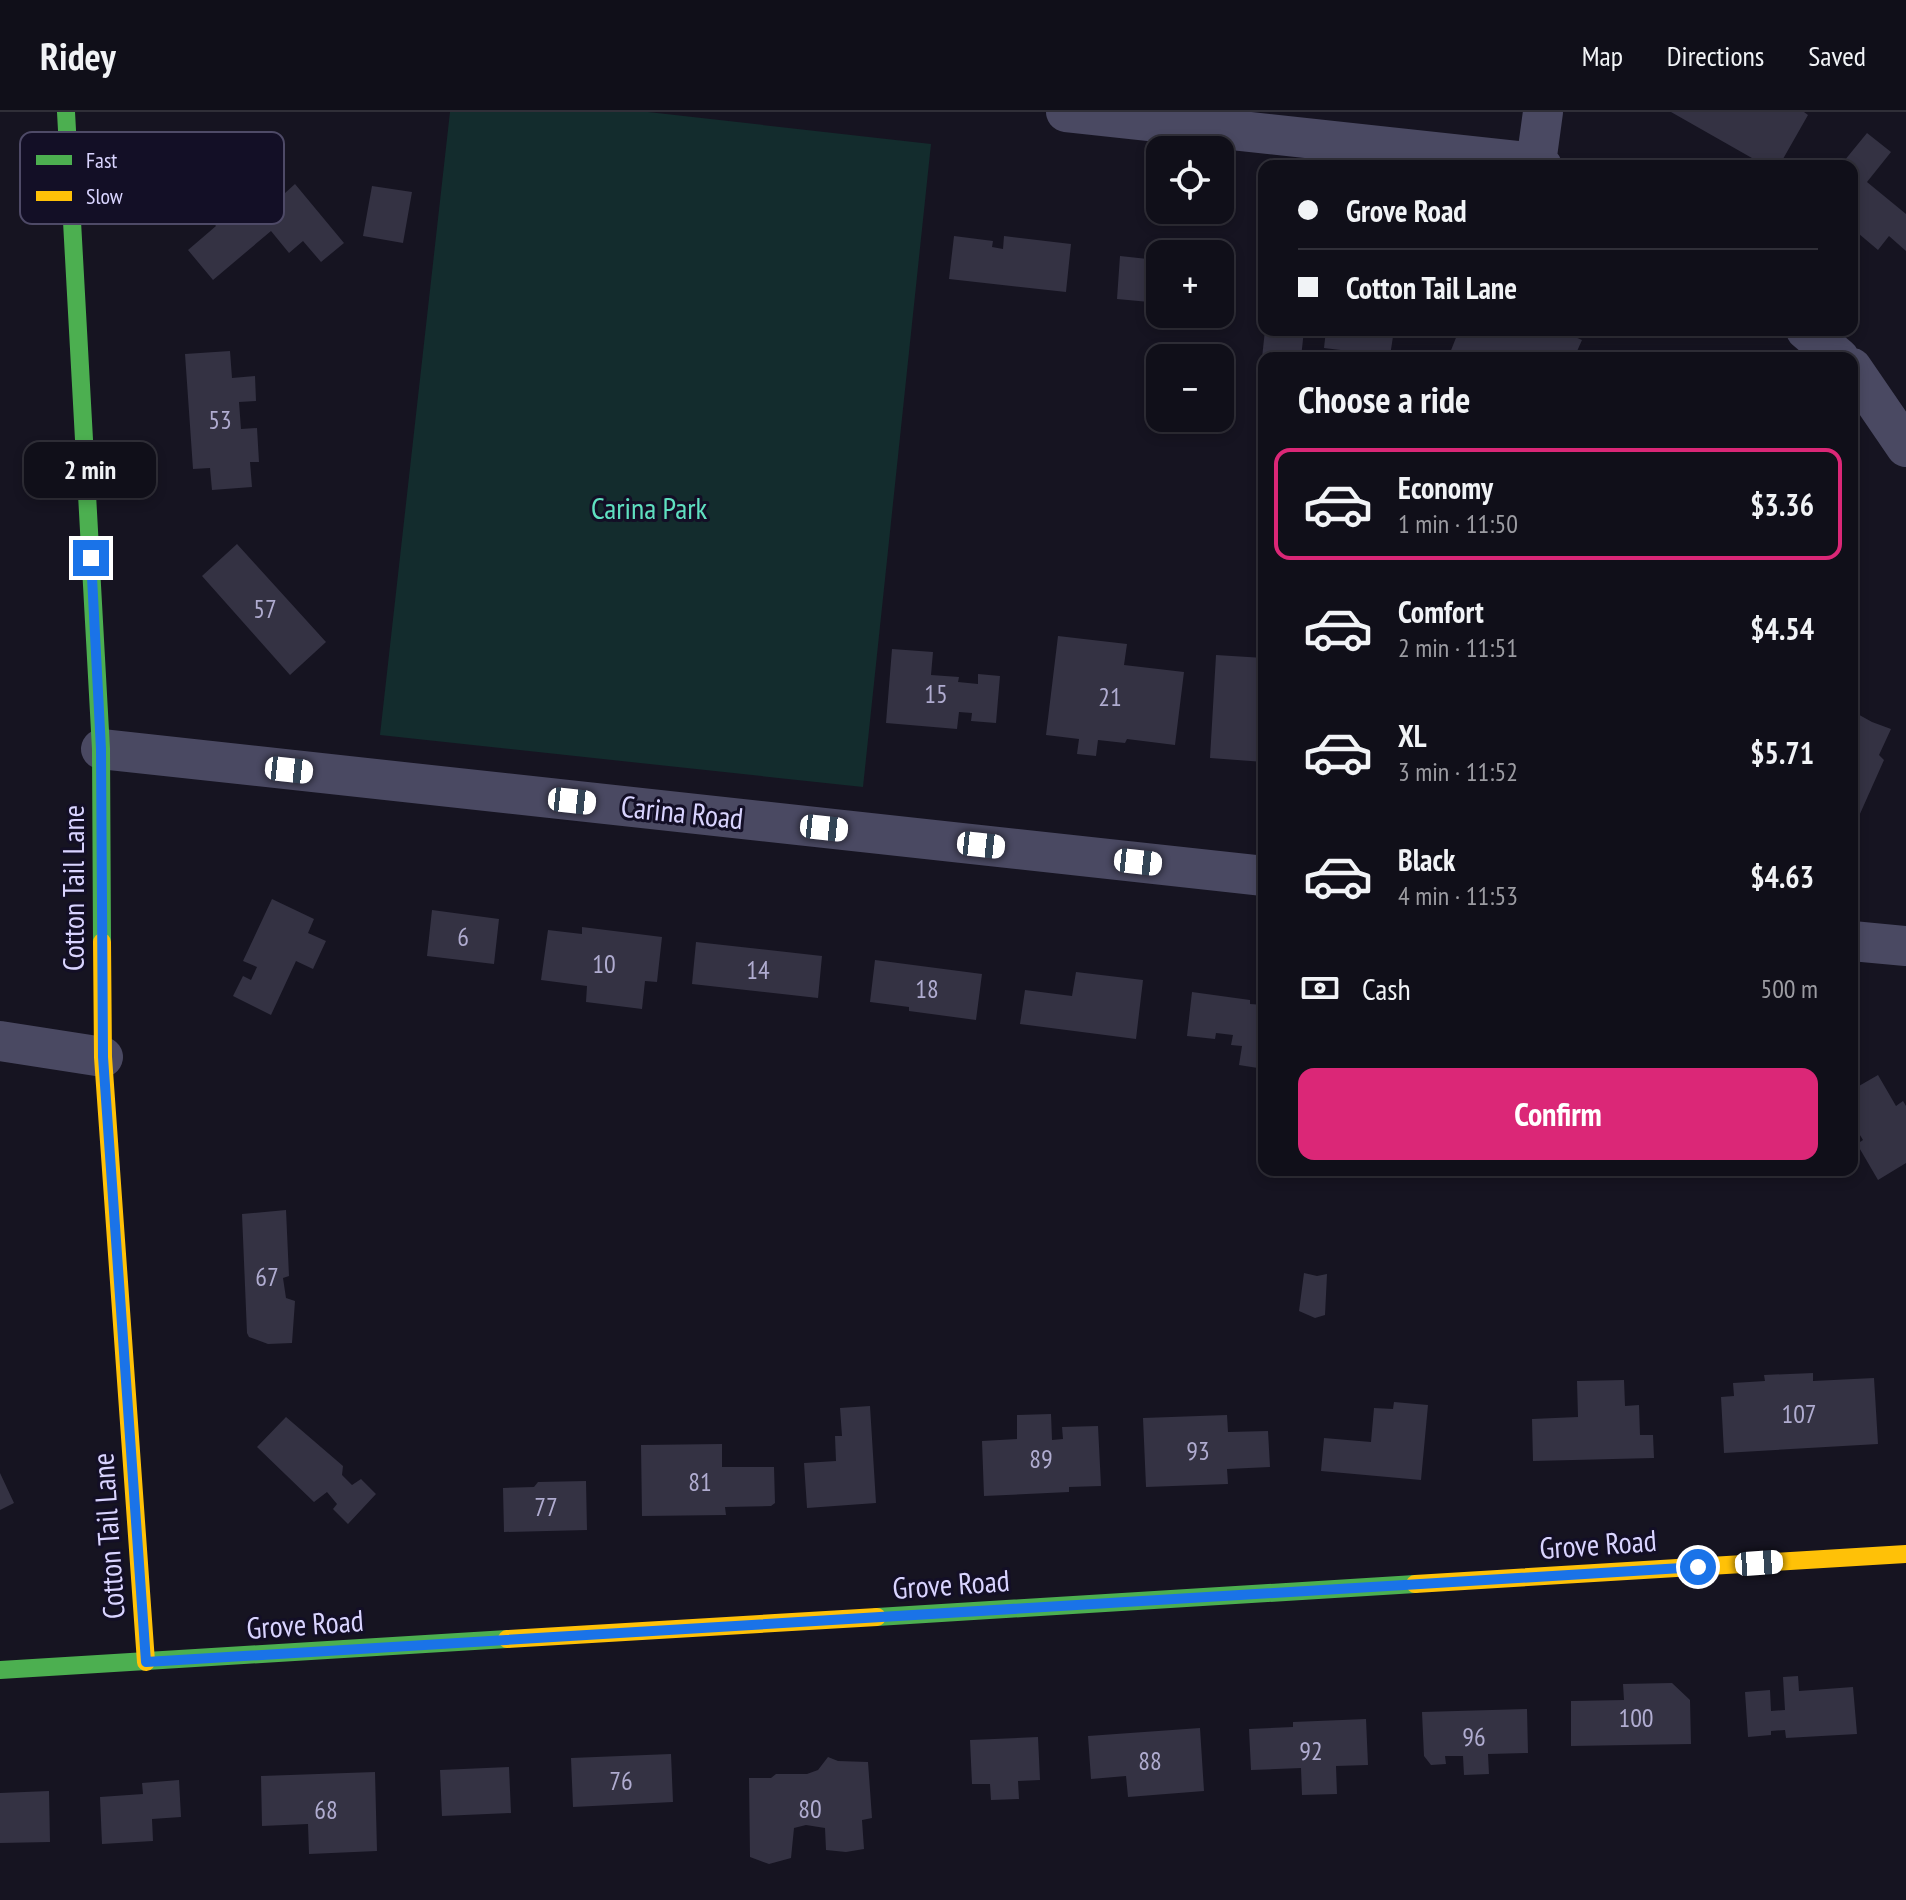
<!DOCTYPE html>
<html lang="en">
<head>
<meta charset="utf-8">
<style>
  body { margin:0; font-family:"PT Sans Narrow",sans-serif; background:#191822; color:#f1f3f6; height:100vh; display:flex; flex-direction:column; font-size:30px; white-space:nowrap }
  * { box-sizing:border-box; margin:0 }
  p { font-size:26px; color:#9c9ca2 }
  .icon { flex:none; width:44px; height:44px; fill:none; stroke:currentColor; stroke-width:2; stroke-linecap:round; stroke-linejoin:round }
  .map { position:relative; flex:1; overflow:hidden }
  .details { position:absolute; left:1258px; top:240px; width:600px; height:824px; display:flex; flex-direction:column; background:#100f19; border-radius:16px; box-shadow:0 4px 12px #0003,0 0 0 2px #302f38 }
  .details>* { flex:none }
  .hud { position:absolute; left:1258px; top:48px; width:600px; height:176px; border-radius:16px; box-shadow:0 4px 12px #0003,0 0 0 2px #302f38; display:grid; align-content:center; height:176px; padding:0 40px; background:#100f19 }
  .fabs { position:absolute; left:1146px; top:24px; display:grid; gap:16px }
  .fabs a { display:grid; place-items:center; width:88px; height:88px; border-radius:16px; background:#100f19; box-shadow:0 4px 12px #0003,0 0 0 2px #302f38; font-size:40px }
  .end { position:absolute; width:36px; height:36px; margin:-18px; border:10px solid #1a73e8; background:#fff; box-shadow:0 0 0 4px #fff }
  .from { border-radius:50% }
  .bubble { position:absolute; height:56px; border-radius:16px; background:#100f19; box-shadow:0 4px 12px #0003,0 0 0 2px #302f38; font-size:26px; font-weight:700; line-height:56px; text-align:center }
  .car { position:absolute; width:24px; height:48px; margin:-24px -12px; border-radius:10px; box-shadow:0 0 6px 2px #0007; background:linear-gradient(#fff 24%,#345 0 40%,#fff 0 76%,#345 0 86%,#fff 0) }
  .hud b { display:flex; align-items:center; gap:28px; height:76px; font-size:30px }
  .hud b+b { border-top:2px solid #302f38 }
  .hud i { width:20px; height:20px; background:#f1f3f6 }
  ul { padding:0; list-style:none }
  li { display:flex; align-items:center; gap:24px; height:112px; margin:0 16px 12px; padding:0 24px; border:4px solid transparent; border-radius:16px }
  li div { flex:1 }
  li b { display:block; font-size:30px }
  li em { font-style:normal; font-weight:700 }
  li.selected { border-color:#db2777 }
  li>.icon { width:72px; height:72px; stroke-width:1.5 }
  h2 { padding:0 40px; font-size:36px; line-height:96px }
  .pay { display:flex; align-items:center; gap:20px; height:88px; padding:0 40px; font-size:30px }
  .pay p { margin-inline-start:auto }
  .cta { display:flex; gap:16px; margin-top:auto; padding:16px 40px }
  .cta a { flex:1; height:92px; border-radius:16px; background:#db2777; color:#fff; font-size:32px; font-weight:700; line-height:92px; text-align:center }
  header { display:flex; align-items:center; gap:48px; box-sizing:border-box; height:112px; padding:0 40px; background:#100f19; border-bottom:2px solid #302f38 }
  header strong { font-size:38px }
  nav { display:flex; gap:44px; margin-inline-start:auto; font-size:28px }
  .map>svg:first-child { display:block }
  .green { fill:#132c2d }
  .building { fill:#343243 }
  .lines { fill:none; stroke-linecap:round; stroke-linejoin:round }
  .street { stroke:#4a4962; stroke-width:40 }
  .fast { stroke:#4caf50; stroke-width:18 }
  .slow { stroke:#ffc107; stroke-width:18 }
  .route { stroke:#1a73e8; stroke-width:10 }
  .labels { text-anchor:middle; stroke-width:6; stroke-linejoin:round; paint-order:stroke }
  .number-label { font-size:26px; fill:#b0acd0 }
  .park-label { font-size:30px; fill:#5fe0c0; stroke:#130f26 }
  .street-label { font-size:30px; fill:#d9d4ff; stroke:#130f26 }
  .key { fill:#130f26; stroke:#4e4a67; stroke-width:2 }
  .key-label { font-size:22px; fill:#d9d4ff }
</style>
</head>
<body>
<header>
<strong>Ridey</strong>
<nav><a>Map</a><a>Directions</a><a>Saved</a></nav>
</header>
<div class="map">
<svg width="1906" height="1788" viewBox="0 0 1906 1788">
  <rect width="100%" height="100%" fill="#161421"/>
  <!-- green -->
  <path class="green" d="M450,0H648L931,32L863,675L380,623Z"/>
  <!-- building -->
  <path class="building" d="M1671,0H1804L1808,3L1779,54H1766Z
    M1867,21L1891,40L1867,70L1906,102V139L1889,124L1878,138L1852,116V54H1840Z
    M263,55L285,81L295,72L344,131L321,150L303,129L289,141L271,119L213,168L188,138L216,114L206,102Z
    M372,74L412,80L403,131L363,124Z
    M954,124L993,129L992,135L1003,137L1004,124L1071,132L1066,180L949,167Z
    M1120,144L1157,148V144H1160V191L1117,187Z
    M1220,149L1236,151L1231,198L1220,196Z
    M1265,218H1304L1301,246H1262Z
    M1326,218H1394L1390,244L1324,236Z
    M1459,218H1559L1582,228L1574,246H1448Z
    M230,239L232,266L255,264L256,289L239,290L241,317L257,316L259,350H250L252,375L212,378L210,356L193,357L185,242Z
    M237,432L326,530L290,563L202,464Z
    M1058,524L1127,532L1124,553L1184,560L1175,633L1127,627L1125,631L1098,628L1096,644L1077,642L1079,627L1046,623Z
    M892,537L933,540L931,563L959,565L958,570L978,572V562L1000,564L996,611L971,609L972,601L959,600L957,617L886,611Z
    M1216,543L1264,546V650L1210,646Z
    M1854,600L1872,610L1891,617L1879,643L1884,648L1855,713L1852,712V606Z
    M272,787L314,807L308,821L326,829L313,857L296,849L271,903L233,884L243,864L251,868L257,855L243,849Z
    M432,798L499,807L494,852L427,844Z
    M582,815L662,825L657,870L645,869L642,897L586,890L587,874L541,868L548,818L582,822Z
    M696,830L822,844L818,886L692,872Z
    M875,848L982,862L976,908L909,899V895L870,890Z
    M1076,860L1143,868L1136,927L1020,912L1025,878L1072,884Z
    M1192,880L1250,888V892L1264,893V957L1239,953L1242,934L1231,933L1233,923L1216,921L1215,927L1187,924Z
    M1878,963L1896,994L1903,989L1906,994V1051L1878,1068L1857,1032L1863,1028L1852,1010V978Z
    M286,1098L289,1164L283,1166L286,1186L295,1189L292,1231L268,1232L249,1225L247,1221L242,1102Z
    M1304,1161L1317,1164L1327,1162L1325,1203L1315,1206L1299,1199Z
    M1813,1261V1269L1874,1266L1878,1332L1724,1341L1721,1285L1734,1284L1733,1271L1765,1269L1764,1263Z
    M1624,1268L1625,1294L1639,1293L1640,1323H1653L1654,1346L1533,1349L1532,1307L1578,1305L1577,1269Z
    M1394,1290L1428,1293L1421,1368L1321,1359L1324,1326L1371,1330L1374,1296L1393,1297Z
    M870,1294L876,1391L807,1396L804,1351L836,1349L835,1324H842L840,1296Z
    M1051,1302L1052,1328L1063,1327L1062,1315L1098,1314L1101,1374L1069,1375V1380L984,1384L982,1329L1017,1327V1303Z
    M1227,1303L1228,1320L1268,1319L1270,1355L1227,1357L1228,1372L1146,1375L1143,1306Z
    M286,1305L343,1354L342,1363L352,1373L361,1367L376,1382L348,1412L333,1397L337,1392L327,1380L314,1390L257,1335Z
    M722,1332V1355H774L775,1391L771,1394L725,1395L726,1403L642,1404L641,1333Z
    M0,1361L14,1391L0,1398Z
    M586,1369L587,1418L504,1420L503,1376L534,1375L538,1370Z
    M1798,1564L1799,1579L1853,1575L1857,1622L1786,1626L1785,1618L1771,1619V1623L1748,1625L1745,1580L1770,1578L1771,1599L1785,1598L1783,1565Z
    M1672,1571L1690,1588L1691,1632L1571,1634V1589L1624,1588L1623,1572Z
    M1527,1597L1528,1641L1488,1642L1489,1662L1464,1663L1463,1644H1445L1446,1652L1431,1653L1424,1644L1422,1600Z
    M1366,1607L1368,1653L1336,1654L1337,1682L1302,1683L1301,1656L1251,1658L1249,1617L1293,1615V1610Z
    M1200,1616L1204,1679L1128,1685L1126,1664L1091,1667L1088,1624Z
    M1038,1625L1040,1668L1018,1669L1019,1687L991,1688L990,1672H972L970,1628Z
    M671,1642L673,1690L573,1695L571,1646Z
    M828,1645L838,1649L868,1650L872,1706L862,1708L864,1737L846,1740L826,1738L825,1716L806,1713L794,1716L791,1746L769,1752L750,1745L749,1666H771L776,1662H807L818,1658Z
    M509,1655L511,1701L442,1704L440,1658Z
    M375,1660L377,1739L309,1742L308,1712L262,1714L261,1664Z
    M179,1668L181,1705L152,1707L153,1729L102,1732L100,1685L143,1682L142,1671Z
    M49,1679L50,1730L0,1731V1681Z"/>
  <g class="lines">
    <!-- street -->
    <path class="street" d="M1066,0L1536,51L1542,54
      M1536,51L1543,0
      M1806,218L1839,246
      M1852,256L1906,335
      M101,637L1264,764
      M1852,829L1906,834
      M0,929L103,945"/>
    <!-- fast -->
    <path class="fast" d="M66,0L101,637L102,830
      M877,1505L1415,1472
      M0,1558L507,1527"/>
    <!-- slow -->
    <path class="slow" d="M102,830L103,945L146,1550
      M1415,1472L1906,1442
      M507,1527L877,1505"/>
  </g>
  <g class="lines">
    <!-- route -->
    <path class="route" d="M91,446L101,637L103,945L146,1550L1698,1455"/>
  </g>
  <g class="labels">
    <!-- number labels -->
    <g class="number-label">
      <text x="220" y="317">53</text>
      <text x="265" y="506">57</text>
      <text x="936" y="591">15</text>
      <text x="1110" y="594">21</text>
      <text x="463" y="834">6</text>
      <text x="604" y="861">10</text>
      <text x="758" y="867">14</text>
      <text x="927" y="886">18</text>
      <text x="267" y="1174">67</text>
      <text x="1799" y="1311">107</text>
      <text x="1198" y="1348">93</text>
      <text x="1041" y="1356">89</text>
      <text x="700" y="1379">81</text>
      <text x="546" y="1404">77</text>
      <text x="1636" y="1615">100</text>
      <text x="1474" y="1634">96</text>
      <text x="1311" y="1648">92</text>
      <text x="1150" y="1658">88</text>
      <text x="621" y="1678">76</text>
      <text x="810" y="1706">80</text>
      <text x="326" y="1707">68</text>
    </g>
    <!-- park labels -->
    <g class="park-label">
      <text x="649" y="407">Carina Park</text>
    </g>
    <!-- street labels -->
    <g class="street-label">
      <text transform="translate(682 701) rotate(6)" y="10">Carina Road</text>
      <text transform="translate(74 776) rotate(-90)" y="10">Cotton Tail Lane</text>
      <text transform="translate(109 1424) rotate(-94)" y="10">Cotton Tail Lane</text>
      <text transform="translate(1598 1433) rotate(-4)" y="10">Grove Road</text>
      <text transform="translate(951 1473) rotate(-4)" y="10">Grove Road</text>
      <text transform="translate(305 1513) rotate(-4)" y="10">Grove Road</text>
    </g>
  </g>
  <!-- legend -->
  <rect x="20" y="20" width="264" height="92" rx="12" class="key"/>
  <rect x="36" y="43" width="36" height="10" fill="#4caf50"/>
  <rect x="36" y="79" width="36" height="10" fill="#ffc107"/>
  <g class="key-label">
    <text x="86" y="56">Fast</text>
    <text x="86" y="92">Slow</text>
  </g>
</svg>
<div class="fabs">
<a><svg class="icon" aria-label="locate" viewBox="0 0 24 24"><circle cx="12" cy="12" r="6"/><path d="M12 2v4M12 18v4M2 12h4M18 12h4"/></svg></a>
<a>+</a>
<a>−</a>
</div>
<i class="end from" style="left:1698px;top:1455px"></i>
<i class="end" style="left:91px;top:446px"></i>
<div class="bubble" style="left:24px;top:330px;width:132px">2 min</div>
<i class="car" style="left:289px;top:658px;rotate:96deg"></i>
<i class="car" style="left:572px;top:689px;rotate:96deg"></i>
<i class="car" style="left:824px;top:716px;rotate:96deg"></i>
<i class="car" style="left:981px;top:733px;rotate:96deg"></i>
<i class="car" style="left:1138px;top:750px;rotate:96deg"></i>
<i class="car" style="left:1759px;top:1451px;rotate:86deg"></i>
<div class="hud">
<b><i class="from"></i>Grove Road</b>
<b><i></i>Cotton Tail Lane</b>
</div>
<section class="details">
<h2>Choose a ride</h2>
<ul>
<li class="selected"><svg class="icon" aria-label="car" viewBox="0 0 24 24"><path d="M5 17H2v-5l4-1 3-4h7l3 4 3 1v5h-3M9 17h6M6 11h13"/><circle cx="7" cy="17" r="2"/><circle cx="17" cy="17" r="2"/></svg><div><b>Economy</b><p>1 min · 11:50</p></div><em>$3.36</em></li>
<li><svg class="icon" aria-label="car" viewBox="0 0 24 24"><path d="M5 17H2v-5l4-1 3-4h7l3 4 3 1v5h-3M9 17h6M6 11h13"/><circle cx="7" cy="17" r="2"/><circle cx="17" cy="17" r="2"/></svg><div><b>Comfort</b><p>2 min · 11:51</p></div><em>$4.54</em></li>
<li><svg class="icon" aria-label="car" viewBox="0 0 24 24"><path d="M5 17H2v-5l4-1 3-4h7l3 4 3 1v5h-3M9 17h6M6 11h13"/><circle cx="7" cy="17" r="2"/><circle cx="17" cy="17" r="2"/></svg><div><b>XL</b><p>3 min · 11:52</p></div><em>$5.71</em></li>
<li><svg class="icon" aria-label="car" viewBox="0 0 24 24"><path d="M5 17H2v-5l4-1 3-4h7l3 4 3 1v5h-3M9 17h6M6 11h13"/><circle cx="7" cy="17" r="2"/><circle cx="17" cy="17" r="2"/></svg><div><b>Black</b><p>4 min · 11:53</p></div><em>$4.63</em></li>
</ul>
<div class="pay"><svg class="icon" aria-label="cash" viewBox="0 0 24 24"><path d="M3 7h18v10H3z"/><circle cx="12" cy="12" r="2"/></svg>Cash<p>500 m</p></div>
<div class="cta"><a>Confirm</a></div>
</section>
</div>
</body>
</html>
